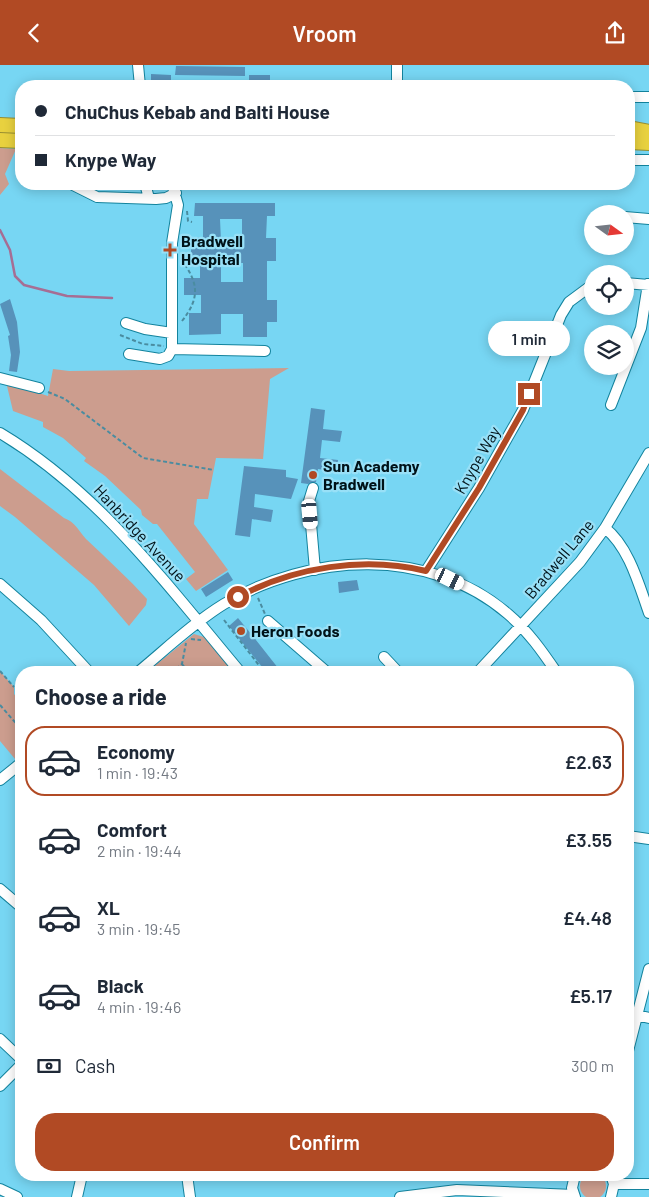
<!DOCTYPE html>
<html lang="en">
<head>
<meta charset="utf-8">
<style>
  body { margin:0; font-family:Barlow,sans-serif; background:#f6f6f7; color:#1f2937; height:100vh; display:flex; flex-direction:column; font-size:19px; white-space:nowrap }
  * { box-sizing:border-box; margin:0 }
  p { font-size:16px; color:#747a83 }
  .icon { flex:none; width:28px; height:28px; fill:none; stroke:currentColor; stroke-width:2; stroke-linecap:round; stroke-linejoin:round }
  .map { position:relative; flex:1; overflow:hidden }
  .drawer { position:absolute; left:15px; top:601px; width:619px; height:515px; display:flex; flex-direction:column; background:#fff; border-radius:20px; box-shadow:0 2px 12px #0003 }
  .drawer>* { flex:none }
  .banner { position:absolute; left:15px; top:15px; width:620px; height:110px; border-radius:20px; box-shadow:0 2px 12px #0003; display:grid; align-content:center; height:110px; padding:0 20px; background:#fff }
  .needle { width:32px; rotate:105deg }
  .fabs { position:absolute; left:584px; top:140px; display:grid; gap:10px }
  .fabs a { display:grid; place-items:center; width:50px; height:50px; border-radius:50%; background:#fff; box-shadow:0 2px 12px #0003; font-size:25px }
  .end { position:absolute; width:22px; height:22px; margin:-11px; border:6px solid #b14a24; background:#fff; box-shadow:0 0 0 2px #fff }
  .from { border-radius:50% }
  .bubble { position:absolute; height:35px; border-radius:18px; background:#fff; box-shadow:0 2px 12px #0003; font-size:16px; font-weight:600; line-height:35px; text-align:center }
  .car { position:absolute; width:15px; height:30px; margin:-15px -8px; border-radius:6px; box-shadow:0 0 4px 1px #0007; background:linear-gradient(#fff 24%,#345 0 40%,#fff 0 76%,#345 0 86%,#fff 0) }
  .banner b { display:flex; align-items:center; gap:18px; height:48px; font-size:19px }
  .banner b+b { border-top:1px solid #e0e1e3 }
  .banner i { width:12px; height:12px; background:#1f2937 }
  ul { padding:0; list-style:none }
  li { display:flex; align-items:center; gap:15px; height:70px; margin:0 10px 8px; padding:0 10px; border:2px solid transparent; border-radius:20px }
  li div { flex:1 }
  li b { display:block; font-size:19px }
  li em { font-style:normal; font-weight:600 }
  li.current { border-color:#b14a24 }
  li>.icon { width:45px; height:45px; stroke-width:1.5 }
  h2 { padding:0 20px; font-size:22px; line-height:60px }
  .pay { display:flex; align-items:center; gap:12px; height:55px; padding:0 20px; font-size:19px }
  .pay p { margin-inline-start:auto }
  .cta { display:flex; gap:10px; margin-top:auto; padding:10px 20px }
  .cta a { flex:1; height:58px; border-radius:20px; background:#b14a24; color:#fff; font-size:20px; font-weight:600; line-height:58px; text-align:center }
  header { display:flex; justify-content:space-between; align-items:center; height:65px; padding:0 20px; background:#b14a24; color:#fff; font-size:22px; font-weight:600 }
  .map>svg:first-child { display:block }
  .green { fill:#cc9d8e }
  .lines { fill:none; stroke-linecap:round; stroke-linejoin:round }
  .stream { stroke:#a66e94; stroke-width:2.5 }
  .building { fill:#5792ba; fill-rule:evenodd }
  .minor-casing { stroke:#13839d; stroke-width:12 }
  .highway-casing { stroke:#978e31; stroke-width:16 }
  .path { stroke:#4a8ca0; stroke-width:2; stroke-dasharray:4 2.5; stroke-linecap:butt }
  .minor { stroke:#fff; stroke-width:10 }
  .highway { stroke:#e8d13f; stroke-width:14 }
  .route { stroke:#b14a24; stroke-width:6 }
  .poi-dot { fill:#b14a24; stroke:#98e0f7; stroke-width:2 }
  .labels { text-anchor:middle; stroke-width:4.5; stroke-linejoin:round; paint-order:stroke }
  .poi-label { font-size:16px; font-weight:bold; fill:#001218; stroke:#98e0f7; text-anchor:start }
  .street-label { font-size:16px; fill:#001218; stroke:#98e0f7 }
</style>
</head>
<body>
<header><svg class="icon" aria-label="back" viewBox="0 0 24 24"><path d="M15 5l-7 7 7 7"/></svg>Vroom<svg class="icon" aria-label="share" viewBox="0 0 24 24"><path d="M12 15V3M7 8l5-5 5 5M5 13v7h14v-7"/></svg></header>
<div class="map">
<svg width="649" height="1132" viewBox="0 0 649 1132">
  <rect width="100%" height="100%" fill="#77d6f3"/>
  <!-- green -->
  <path class="green" d="M0,83L16,84L5,109L9,119L0,130Z
    M289,303L270,314L263,394L216,393L208,434H197L194,459L228,505L196,526L186,514L195,507L157,459H153L142,450L141,445L105,411L84,396L86,393L63,373L43,362V357L13,346L7,321L8,318L48,331L53,304L69,306Z
    M0,404L64,453C75,457 79,466 86,474C107,494 128,513 147,534L146,540L129,561L94,520L15,452L0,441Z
    M194,569L204,572L234,607H147Z
    M0,606L14,622V629L21,638V689L15,694L0,676Z
    M580 1121a13 13 0 1 1 26 0a13 13 0 1 1-26 0Z"/>
  <g class="lines">
    <!-- stream -->
    <path class="stream" d="M0,165L10,185L15,211L24,220L67,231L112,233"/>
  </g>
  <!-- building -->
  <path class="building" d="M176,1L245,2V11L175,10Z
    M151,9L171,10V19H151Z
    M249,10H270V20H249Z
    M195,138H275V151H267L266,173H276V196H267V235H277V257H267V272H243V249H221V269L189,270V248H201V230H184V213H200V196H191V172H203V151H194ZM220,154H242V175L221,176ZM221,198H243V217H221Z
    M10,234L17,257L20,287L17,307L9,306L11,290L8,271L10,270L0,239Z
    M311,343L325,345L323,364L342,366L340,377L322,375L320,393L338,395L337,407L318,404L316,417L308,419L301,418Z
    M244,401L286,405V412L298,414L291,434L255,429L254,442L273,445L271,457L252,454L250,472L235,470Z
    M228,507L233,515L206,532L201,524Z
    M357,515L359,525L339,528L338,517Z
    M238,553L252,570L282,608H267L229,561Z"/>
  <g class="lines">
    <defs>
      <path id="minor" d="M138,0L140,21
        M397,0V21
        M629,32H649
        M629,95H649
        M71,119L97,132L156,134L166,133L176,128
        M145,119L149,133
        M625,152L649,154
        M625,218L649,220
        M126,258L145,264L172,268
        M172,284L265,286
        M129,289L160,294L168,291L172,284V178L178,140L172,119
        M0,313L39,323
        M611,340L641,263L648,219
        M0,368C99,427 168,521 241,608
        M313,423L309,436L315,505
        M605,463C629,482 639,520 649,548
        M426,506L479,423L523,345L561,250L569,237L592,220
        M0,519L41,555L90,608
        M268,556L328,608
        M384,592L399,608
        M137,608C165,585 193,558 224,539C310,488 429,481 508,549C528,566 542,586 557,608
        M477,608L580,497L605,463L649,388
        M0,715L21,698
        M628,771L649,774
        M0,824L21,842
        M636,950L649,953
        M0,974L21,994
        M628,986L649,904
        M0,1021L21,1000
        M187,1110L190,1132
        M614,1119H649
        M0,1124L17,1132
        M77,1132L82,1110
        M400,1132L457,1125L574,1130
        M575,1132L572,1123L575,1110
        M611,1132L614,1119L611,1110"/>
      <path id="highway" d="M0,60L21,61
        M629,63L649,67
        M0,75L21,76
        M629,77L649,78"/>
    </defs>
    <!-- minor casing -->
    <use href="#minor" class="minor-casing"/>
    <!-- highway casing -->
    <use href="#highway" class="highway-casing"/>
    <!-- path -->
    <path class="path" d="M187,146L188,156L192,157
      M181,194C198,217 201,232 182,256
      M120,270L143,279L164,281
      M48,327L65,334L143,393L214,405
      M258,533L265,549
      M224,555L265,608
      M191,574L201,575
      M182,599L189,608
      M0,606L14,622
      M171,608L182,599L186,578
      M0,640L21,664"/>
    <!-- minor -->
    <use href="#minor" class="minor"/>
    <!-- highway -->
    <use href="#highway" class="highway"/>
  </g>
  <g class="lines">
    <!-- route -->
    <path class="route" d="M238,532C294,502 364,491 426,506L479,423L523,345L529,329"/>
  </g>
  <!-- markers -->
  <g class="poi-dot">
    <path d="M167.5 177.5h5v5h5v5h-5v5h-5v-5h-5v-5h5z"/>
    <circle cx="313" cy="410" r="5"/>
    <circle cx="241" cy="566" r="5"/>
  </g>
  <g class="labels">
    <!-- poi labels -->
    <g class="poi-label">
      <text x="181" y="182">Bradwell<tspan x="181" dy="18">Hospital</tspan></text>
      <text x="323" y="407">Sun Academy<tspan x="323" dy="18">Bradwell</tspan></text>
      <text x="251" y="572">Heron Foods</text>
    </g>
    <!-- street labels -->
    <g class="street-label">
      <text transform="translate(477 395) rotate(-60)" y="6">Knype Way</text>
      <text transform="translate(140 468) rotate(47)" y="6">Hanbridge Avenue</text>
      <text transform="translate(559 494) rotate(-50)" y="6">Bradwell Lane</text>
    </g>
  </g>
</svg>
<div class="fabs">
<a><svg class="needle" viewBox="-14 -14 28 28"><path d="M0-13l5 13h-10z" fill="#e53935"/><path d="M0 13l5-13h-10z" fill="#747a83"/></svg></a>
<a><svg class="icon" aria-label="locate" viewBox="0 0 24 24"><circle cx="12" cy="12" r="6"/><path d="M12 2v4M12 18v4M2 12h4M18 12h4"/></svg></a>
<a><svg class="icon" aria-label="layers" viewBox="0 0 24 24"><path d="M12 4l9 5-9 5-9-5zM3 14l9 5 9-5"/></svg></a>
</div>
<i class="end from" style="left:238px;top:532px"></i>
<i class="end" style="left:529px;top:329px"></i>
<div class="bubble" style="left:488px;top:256px;width:82px">1 min</div>
<i class="car" style="left:310px;top:449px;rotate:175deg"></i>
<i class="car" style="left:450px;top:514px;rotate:116deg"></i>
<div class="banner">
<b><i class="from"></i>ChuChus Kebab and Balti House</b>
<b><i></i>Knype Way</b>
</div>
<section class="drawer">
<h2>Choose a ride</h2>
<ul>
<li class="current"><svg class="icon" aria-label="car" viewBox="0 0 24 24"><path d="M5 17H2v-5l4-1 3-4h7l3 4 3 1v5h-3M9 17h6M6 11h13"/><circle cx="7" cy="17" r="2"/><circle cx="17" cy="17" r="2"/></svg><div><b>Economy</b><p>1 min · 19:43</p></div><em>£2.63</em></li>
<li><svg class="icon" aria-label="car" viewBox="0 0 24 24"><path d="M5 17H2v-5l4-1 3-4h7l3 4 3 1v5h-3M9 17h6M6 11h13"/><circle cx="7" cy="17" r="2"/><circle cx="17" cy="17" r="2"/></svg><div><b>Comfort</b><p>2 min · 19:44</p></div><em>£3.55</em></li>
<li><svg class="icon" aria-label="car" viewBox="0 0 24 24"><path d="M5 17H2v-5l4-1 3-4h7l3 4 3 1v5h-3M9 17h6M6 11h13"/><circle cx="7" cy="17" r="2"/><circle cx="17" cy="17" r="2"/></svg><div><b>XL</b><p>3 min · 19:45</p></div><em>£4.48</em></li>
<li><svg class="icon" aria-label="car" viewBox="0 0 24 24"><path d="M5 17H2v-5l4-1 3-4h7l3 4 3 1v5h-3M9 17h6M6 11h13"/><circle cx="7" cy="17" r="2"/><circle cx="17" cy="17" r="2"/></svg><div><b>Black</b><p>4 min · 19:46</p></div><em>£5.17</em></li>
</ul>
<div class="pay"><svg class="icon" aria-label="cash" viewBox="0 0 24 24"><path d="M3 7h18v10H3z"/><circle cx="12" cy="12" r="2"/></svg>Cash<p>300 m</p></div>
<div class="cta"><a>Confirm</a></div>
</section>
</div>
</body>
</html>
